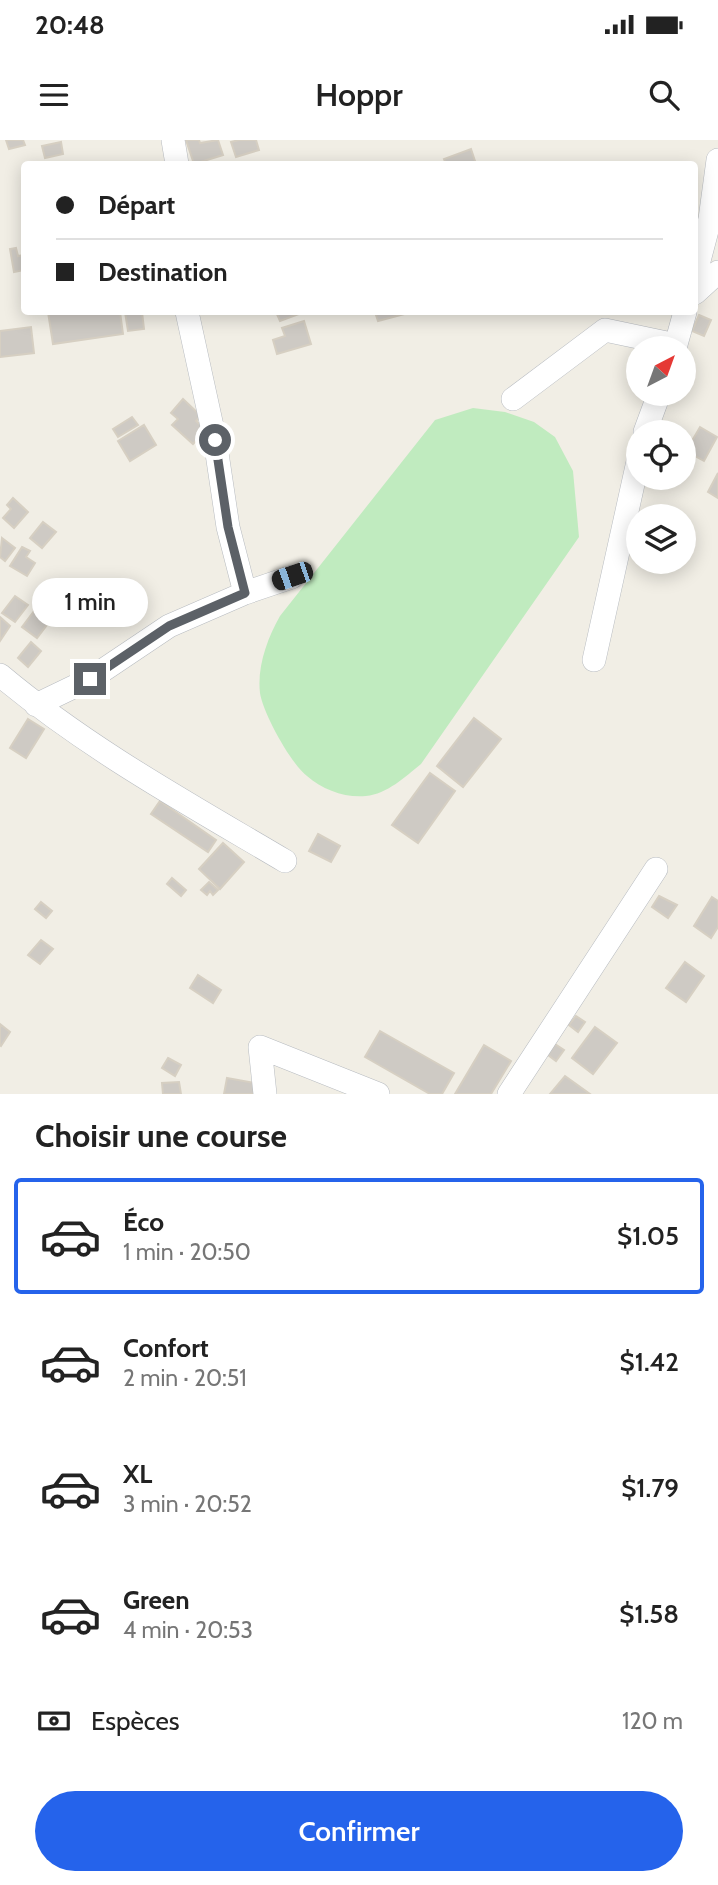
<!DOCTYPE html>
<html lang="fr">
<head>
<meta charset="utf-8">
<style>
  body { margin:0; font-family:Cabin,sans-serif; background:#f2f2f2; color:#222; height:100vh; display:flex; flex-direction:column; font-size:26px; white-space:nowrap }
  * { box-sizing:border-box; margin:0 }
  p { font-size:23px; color:#767676 }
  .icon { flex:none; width:38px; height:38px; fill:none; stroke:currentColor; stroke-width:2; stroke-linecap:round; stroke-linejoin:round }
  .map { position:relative; height:954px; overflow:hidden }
  .sheet { display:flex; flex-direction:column; background:#fff; flex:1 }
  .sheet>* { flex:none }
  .banner { position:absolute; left:21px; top:21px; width:677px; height:154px; border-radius:7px; box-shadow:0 4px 18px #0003; display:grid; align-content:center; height:154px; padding:0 35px; background:#fff }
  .needle { width:46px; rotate:41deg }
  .buttons { position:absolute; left:626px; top:196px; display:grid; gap:14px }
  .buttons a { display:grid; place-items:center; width:70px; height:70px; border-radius:50%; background:#fff; box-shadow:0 4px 18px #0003; font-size:35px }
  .end { position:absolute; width:32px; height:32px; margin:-16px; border:9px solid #5c6167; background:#fff; box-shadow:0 0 0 4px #fff }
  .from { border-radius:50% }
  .bubble { position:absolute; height:49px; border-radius:24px; background:#fff; box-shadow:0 4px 18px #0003; font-size:23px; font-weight:600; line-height:49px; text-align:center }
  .car { position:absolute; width:21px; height:42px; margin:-21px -10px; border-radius:9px; box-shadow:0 0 5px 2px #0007; background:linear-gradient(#222 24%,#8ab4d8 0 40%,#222 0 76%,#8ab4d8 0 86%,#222 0) }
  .banner b { display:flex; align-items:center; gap:24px; height:66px; font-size:26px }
  .banner b+b { border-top:2px solid #e0e0e0 }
  .banner i { width:18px; height:18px; background:#222 }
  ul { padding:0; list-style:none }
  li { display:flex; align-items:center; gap:21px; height:116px; margin:0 14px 10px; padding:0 21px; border:4px solid transparent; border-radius:7px }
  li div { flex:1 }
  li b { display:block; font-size:26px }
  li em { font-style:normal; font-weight:600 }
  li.current { border-color:#2563eb }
  li>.icon { width:63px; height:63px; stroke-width:1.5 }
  h2 { padding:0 35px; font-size:32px; line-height:84px }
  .pay { display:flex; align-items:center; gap:18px; height:77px; padding:0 35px; font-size:26px }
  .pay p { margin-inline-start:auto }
  .cta { display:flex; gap:14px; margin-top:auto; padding:14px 35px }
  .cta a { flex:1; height:80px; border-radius:42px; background:#2563eb; color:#fff; font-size:28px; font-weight:600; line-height:80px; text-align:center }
  .status { display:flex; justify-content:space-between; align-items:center; height:49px; padding:0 35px; background:#fff; direction:ltr }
  .status svg { height:19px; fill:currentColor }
  header { display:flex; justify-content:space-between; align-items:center; height:91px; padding:0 35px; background:#fff; font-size:32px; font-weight:600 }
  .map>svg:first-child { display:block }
  .green { fill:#c0ebbf }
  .building { fill:#cecac4; stroke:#d6cfc2; stroke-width:2 }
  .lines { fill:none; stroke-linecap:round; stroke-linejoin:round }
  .minor-casing { stroke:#b7bbc0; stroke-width:24 }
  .minor { stroke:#fff; stroke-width:23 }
  .route { stroke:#5c6167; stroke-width:9 }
</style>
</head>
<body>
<div class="status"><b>20:48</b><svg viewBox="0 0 49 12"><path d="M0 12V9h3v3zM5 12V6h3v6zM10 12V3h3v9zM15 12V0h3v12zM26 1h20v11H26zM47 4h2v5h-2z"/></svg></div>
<header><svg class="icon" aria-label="menu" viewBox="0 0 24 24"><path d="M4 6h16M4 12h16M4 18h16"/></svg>Hoppr<svg class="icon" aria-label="search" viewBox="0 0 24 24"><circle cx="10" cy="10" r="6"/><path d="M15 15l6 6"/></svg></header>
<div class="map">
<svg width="718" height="954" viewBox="0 0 718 954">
  <rect width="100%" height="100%" fill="#f1eee5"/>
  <!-- green -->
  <path class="green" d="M473,268L505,272L534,282L555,297L573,331L579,397L421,624C405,637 387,654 366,656C345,658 323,650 307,636C291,624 263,573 260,553C257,527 267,499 280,476L435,280Z"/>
  <!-- building -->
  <path class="building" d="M6,0H23L25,5L9,9Z
    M186,0H199L200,3L218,0L223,15L194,24Z
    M239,0H256L259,10L236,17L231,2Z
    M61,2L63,14L45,18L42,6Z
    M471,9L476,24H446L444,19Z
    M16,108L18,116L24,115V130L14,132L10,109Z
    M48,172H120L123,194L53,204Z
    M125,172H142L144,189L128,191Z
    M276,172H298L299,174L280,181Z
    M375,172H412L378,181Z
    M699,175L711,180L704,196L692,191Z
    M304,181L311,204L277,214L273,200L285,196L282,188Z
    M31,187L34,213L0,217V191Z
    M183,259L201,276L196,281L206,290L193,304L172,285L178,279L171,273Z
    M132,277L138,285L118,297L113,289Z
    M144,285L156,305L130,321L118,301Z
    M700,287L717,297L704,321L686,311Z
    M718,333V358L708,352Z
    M13,358L28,372L14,388L3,378L11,369L7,365Z
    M43,382L56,392L42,408L30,398Z
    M2,398L15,408L5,421L0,417Z
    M22,407L30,411L26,417L35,423L27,436L10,426Z
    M15,456L28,465L15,482L2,473Z
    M44,458L59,469L37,498L22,487Z
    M0,477L10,486L0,501Z
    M31,502L41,511L28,527L18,518Z
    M474,578L501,599L463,647L437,626Z
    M28,579L44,589L26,618L10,608Z
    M430,633L455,651L418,703L392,685Z
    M160,661L216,700L208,712L151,674Z
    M318,694L340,706L331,722L309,711Z
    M223,703L244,722L220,749L199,729Z
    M172,738L186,750L181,756L167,744Z
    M209,742L218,750L213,755L210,751L207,755L201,750Z
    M659,756L677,765L668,778L652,767Z
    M712,757L718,761V787L711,798L694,786Z
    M41,762L52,771L46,778L35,769Z
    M41,800L53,809L40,824L28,815Z
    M685,822L704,836L686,862L666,848Z
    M198,835L221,850L213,863L190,848Z
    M576,876L585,882L578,892L569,885Z
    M0,884L10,892L1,906L0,905Z
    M595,887L617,903L593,934L572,918Z
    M380,891L454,933L442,954H430L365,917Z
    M555,904L564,910L556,921L548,915Z
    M484,905L511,921L491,954H455Z
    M168,918L181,925L175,936L162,928Z
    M565,936L590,954H550Z
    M227,938L255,943L253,954H224Z
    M179,942L181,954H163L162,943Z"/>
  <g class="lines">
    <defs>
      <path id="minor" d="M173,0L177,24
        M695,136L710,79L718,20
        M695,153L718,132
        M187,172L215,300L228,387L245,453L292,437
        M675,208L685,172
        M513,259L605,190L676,205
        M645,292L659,254
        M594,520L639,317
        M0,535C87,608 187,663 285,721
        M36,565L90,539L169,486L245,453
        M265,954L260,907L378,954
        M509,954L656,729"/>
    </defs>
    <!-- minor casing -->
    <use href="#minor" class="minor-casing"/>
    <!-- minor -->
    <use href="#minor" class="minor"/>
  </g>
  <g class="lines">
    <!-- route -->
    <path class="route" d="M90,539L169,486L245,453L228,387L215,300"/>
  </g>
</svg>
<div class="buttons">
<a><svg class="needle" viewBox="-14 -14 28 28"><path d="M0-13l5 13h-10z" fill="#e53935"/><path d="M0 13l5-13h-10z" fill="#767676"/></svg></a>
<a><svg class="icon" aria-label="locate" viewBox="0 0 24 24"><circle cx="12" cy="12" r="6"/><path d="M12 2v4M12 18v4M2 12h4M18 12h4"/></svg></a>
<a><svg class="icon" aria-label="layers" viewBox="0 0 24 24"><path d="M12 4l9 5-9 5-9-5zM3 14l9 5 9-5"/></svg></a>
</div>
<i class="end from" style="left:215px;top:300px"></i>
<i class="end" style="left:90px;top:539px"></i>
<div class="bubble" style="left:32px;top:438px;width:116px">1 min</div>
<i class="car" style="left:292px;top:436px;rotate:251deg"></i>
<div class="banner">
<b><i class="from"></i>Départ</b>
<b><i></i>Destination</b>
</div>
</div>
<section class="sheet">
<h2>Choisir une course</h2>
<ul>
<li class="current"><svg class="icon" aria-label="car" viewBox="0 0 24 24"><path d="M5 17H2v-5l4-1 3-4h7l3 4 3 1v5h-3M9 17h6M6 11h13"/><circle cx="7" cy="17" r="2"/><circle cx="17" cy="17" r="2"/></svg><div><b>Éco</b><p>1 min · 20:50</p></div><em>$1.05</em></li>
<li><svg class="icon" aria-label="car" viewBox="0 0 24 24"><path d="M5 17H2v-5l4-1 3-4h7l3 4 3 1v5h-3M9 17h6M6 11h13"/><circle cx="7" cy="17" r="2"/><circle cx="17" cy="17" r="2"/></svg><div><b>Confort</b><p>2 min · 20:51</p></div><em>$1.42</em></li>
<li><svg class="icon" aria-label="car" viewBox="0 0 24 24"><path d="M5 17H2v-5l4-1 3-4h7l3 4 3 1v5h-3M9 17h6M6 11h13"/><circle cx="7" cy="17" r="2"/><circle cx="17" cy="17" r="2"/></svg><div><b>XL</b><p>3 min · 20:52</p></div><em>$1.79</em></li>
<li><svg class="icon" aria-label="car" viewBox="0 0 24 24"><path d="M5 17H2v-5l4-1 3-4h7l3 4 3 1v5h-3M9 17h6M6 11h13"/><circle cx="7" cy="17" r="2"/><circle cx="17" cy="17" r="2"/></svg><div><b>Green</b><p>4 min · 20:53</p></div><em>$1.58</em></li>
</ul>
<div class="pay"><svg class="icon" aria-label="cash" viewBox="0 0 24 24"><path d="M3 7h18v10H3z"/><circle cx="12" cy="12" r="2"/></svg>Espèces<p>120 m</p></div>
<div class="cta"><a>Confirmer</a></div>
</section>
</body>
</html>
